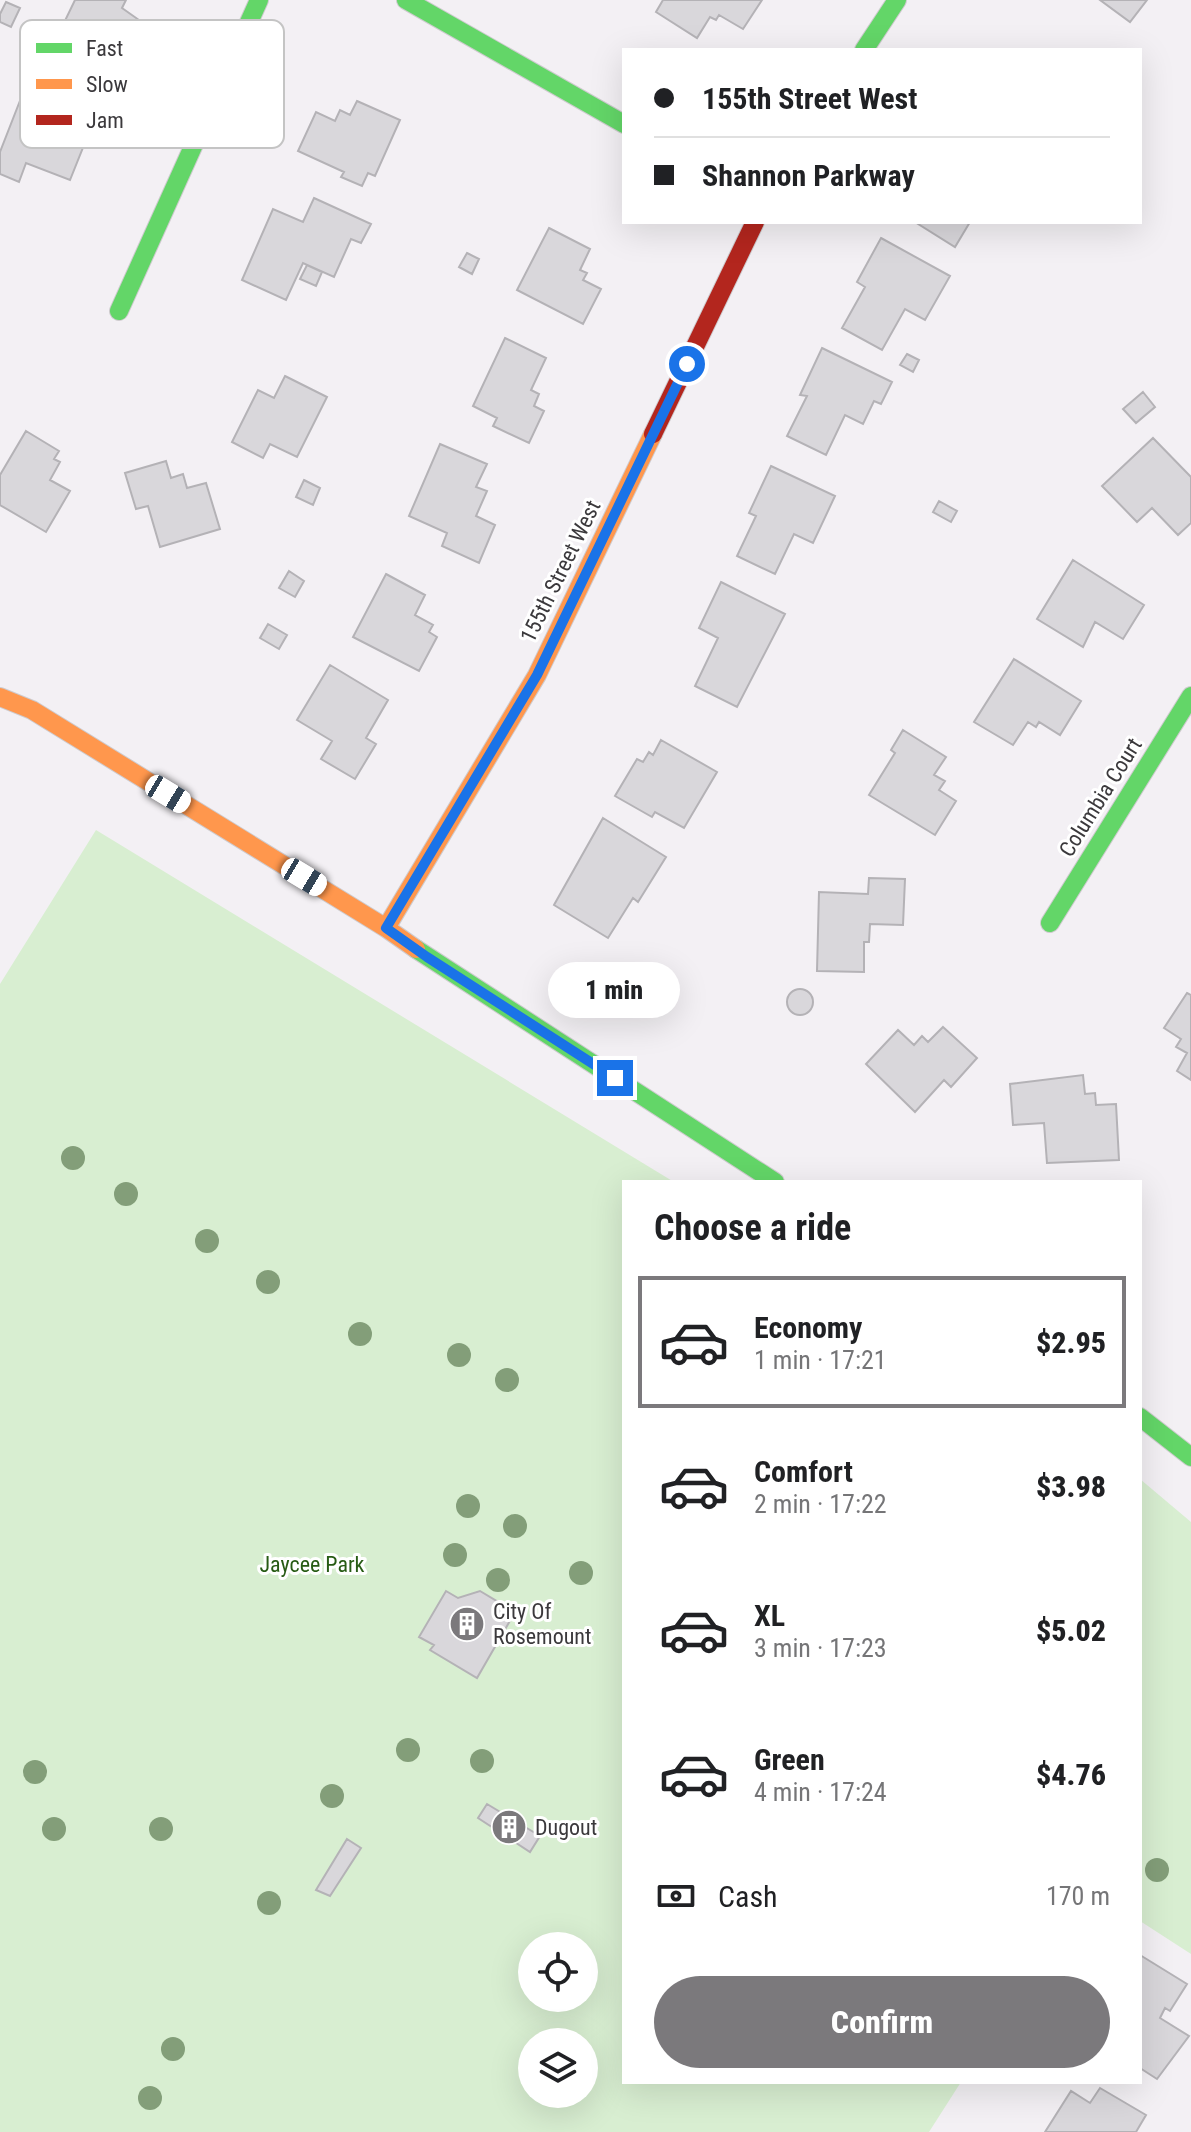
<!DOCTYPE html>
<html lang="en">
<head>
<meta charset="utf-8">
<style>
  body { margin:0; font-family:"Roboto Condensed",sans-serif; background:#f6f6f6; color:#202124; height:100vh; display:flex; flex-direction:column; font-size:30px; white-space:nowrap }
  * { box-sizing:border-box; margin:0 }
  p { font-size:26px; color:#757577 }
  .icon { flex:none; width:44px; height:44px; fill:none; stroke:currentColor; stroke-width:2; stroke-linecap:round; stroke-linejoin:round }
  .map { position:relative; flex:1; overflow:hidden }
  .sheet { position:absolute; left:622px; top:1180px; width:520px; height:904px; display:flex; flex-direction:column; background:#fff; border-radius:0px; box-shadow:0 8px 32px #0002 }
  .sheet>* { flex:none }
  .top-card { position:absolute; left:622px; top:48px; width:520px; height:176px; border-radius:0px; box-shadow:0 8px 32px #0002; display:grid; align-content:center; height:176px; padding:0 32px; background:#fff }
  .controls { position:absolute; left:518px; top:1932px; display:grid; gap:16px }
  .controls a { display:grid; place-items:center; width:80px; height:80px; border-radius:50%; background:#fff; box-shadow:0 8px 32px #0002; font-size:40px }
  .end { position:absolute; width:36px; height:36px; margin:-18px; border:10px solid #1a73e8; background:#fff; box-shadow:0 0 0 4px #fff }
  .from { border-radius:50% }
  .bubble { position:absolute; height:56px; border-radius:28px; background:#fff; box-shadow:0 8px 32px #0002; font-size:26px; font-weight:800; line-height:56px; text-align:center }
  .car { position:absolute; width:24px; height:48px; margin:-24px -12px; border-radius:10px; box-shadow:0 0 6px 2px #0007; background:linear-gradient(#fff 24%,#345 0 40%,#fff 0 76%,#345 0 86%,#fff 0) }
  .top-card b { display:flex; align-items:center; gap:28px; height:76px; font-size:30px }
  .top-card b+b { border-top:2px solid #e0e0e0 }
  .top-card i { width:20px; height:20px; background:#202124 }
  ul { padding:0; list-style:none }
  li { display:flex; align-items:center; gap:24px; height:132px; margin:0 16px 12px; padding:0 16px; border:4px solid transparent; border-radius:0px }
  li div { flex:1 }
  li b { display:block; font-size:30px }
  li em { font-style:normal; font-weight:800 }
  li.current { border-color:#7b797c }
  li>.icon { width:72px; height:72px; stroke-width:1.5 }
  h2 { padding:0 32px; font-size:36px; line-height:96px }
  .pay { display:flex; align-items:center; gap:20px; height:88px; padding:0 32px; font-size:30px }
  .pay p { margin-inline-start:auto }
  .action { display:flex; gap:16px; margin-top:auto; padding:16px 32px }
  .action a { flex:1; height:92px; border-radius:48px; background:#7b797c; color:#fff; font-size:32px; font-weight:800; line-height:92px; text-align:center }
  .map>svg:first-child { display:block }
  .green { fill:#d8eed1; fill-rule:evenodd }
  .building { fill:#d9d7db; stroke:#b4b2b6; stroke-width:2 }
  .lines { fill:none; stroke-linecap:round; stroke-linejoin:round }
  .fast-casing { stroke:#cecbce; stroke-width:20 }
  .slow-casing { stroke:#cecbce; stroke-width:20 }
  .jam-casing { stroke:#cecbce; stroke-width:20 }
  .fast { stroke:#63d668; stroke-width:18 }
  .slow { stroke:#ff974d; stroke-width:18 }
  .jam { stroke:#b3261e; stroke-width:18 }
  .tree { fill:#839e79 }
  .route { stroke:#1a73e8; stroke-width:10 }
  .labels { text-anchor:middle; stroke-width:6; stroke-linejoin:round; paint-order:stroke }
  .street-label { font-size:22px; fill:#3b393c; stroke:#fff }
  .park-label { font-size:22px; fill:#275b14; stroke:#fff }
  .poi-label { font-size:22px; fill:#3b393c; stroke:#fff; text-anchor:start }
  .key { fill:#fff; stroke:#c4c4c4; stroke-width:2 }
  .key-label { font-size:22px; fill:#3b393c }
</style>
</head>
<body>
<div class="map">
<svg width="1191" height="2132" viewBox="0 0 1191 2132">
  <rect width="100%" height="100%" fill="#f3f0f4"/>
  <!-- green -->
  <path class="green" d="M96,830L674,1182H624V2082H961L929,2132H0V984ZM532,1946H584V1998H532ZM532,2042H584V2094H532Z
    M1140,1479L1191,1522V1954L1140,1921Z"/>
  <!-- building -->
  <path class="building" d="M75,0H126L122,8L146,25L127,63L60,31Z
    M663,0H762L743,29L719,15L716,20L710,17L697,38L656,12Z
    M1100,0H1147L1130,22Z
    M6,2L20,8L11,27L0,22V14Z
    M49,71L75,81L65,107L75,110L64,137L84,145L70,180L26,163L19,182L0,174V152L23,93L39,95Z
    M357,101L400,120L375,176L368,173L362,186L341,177L344,172L298,151L316,112L335,121L340,110L350,115Z
    M314,198L371,224L361,243L351,239L334,277L303,263L286,300L242,280L273,209L303,222Z
    M915,222H970L955,247Z
    M549,228L590,249L580,270L587,273L583,280L601,289L583,324L517,290Z
    M881,238L950,276L925,320L905,309L882,350L842,328L865,287L857,282Z
    M467,253L479,259L472,274L459,267Z
    M307,265L322,272L316,286L300,279Z
    M505,338L546,358L531,390L539,394L534,406L544,411L529,443L493,426L497,418L473,406Z
    M822,348L892,382L881,404L874,401L863,424L845,415L826,455L787,436L807,396L800,395Z
    M907,354L919,360L913,372L900,365Z
    M285,376L327,397L297,457L270,444L263,458L232,442L258,390L274,398Z
    M1143,392L1155,407L1136,423L1123,409Z
    M26,431L59,451L54,459L60,462L50,480L70,491L46,532L0,505V475Z
    M1153,438L1191,477V523L1178,535L1152,508L1137,522L1102,486Z
    M440,444L487,464L476,487L487,491L476,516L495,525L479,563L442,546L447,533L409,516Z
    M166,461L171,478L183,474L187,488L206,483L220,529L160,547L148,506L136,509L125,473Z
    M771,466L835,496L813,543L794,534L775,574L737,556L756,516L749,513Z
    M304,480L320,488L313,505L296,497Z
    M939,501L957,511L951,522L933,512Z
    M1073,560L1144,605L1123,639L1095,622L1083,647L1037,619Z
    M289,571L304,581L295,597L279,588Z
    M386,574L425,595L415,615L433,625L429,632L437,637L419,671L353,637Z
    M721,582L785,614L737,707L695,686L718,638L699,628Z
    M268,624L287,635L279,649L260,638Z
    M1014,659L1081,701L1060,735L1039,722L1036,727L1028,722L1013,745L974,722Z
    M330,665L388,700L366,738L376,744L355,779L321,759L332,741L297,720Z
    M903,730L946,757L934,775L945,781L939,790L956,801L935,835L869,795L895,753L891,750Z
    M661,740L717,772L684,828L655,812L652,817L615,796L637,759L643,762L649,752L653,755Z
    M603,818L666,857L638,902L633,898L608,938L554,905Z
    M869,878L905,879L903,925L870,924L869,942H864V972L817,971L819,892L868,894Z
    M787 1002a13 13 0 1 1 26 0a13 13 0 1 1-26 0Z
    M1187,993L1191,995V1080L1177,1071L1187,1053L1176,1047L1181,1039L1164,1028Z
    M943,1027L977,1058L951,1087L944,1080L915,1112L866,1064L898,1030L914,1045L922,1036L928,1042Z
    M1083,1075L1085,1094L1095,1093L1096,1105L1116,1104L1119,1160L1047,1163L1044,1123L1013,1125L1010,1084Z
    M446,1591L458,1598L480,1591L515,1612L477,1678L430,1650L434,1645L419,1637Z
    M487,1804L540,1836L530,1852L478,1818Z
    M347,1839L361,1848L330,1896L316,1890Z
    M1140,1955L1187,1984L1170,2011L1165,2008L1160,2018L1189,2036L1157,2079L1140,2068Z
    M1100,2088L1146,2115L1136,2132H1045L1071,2091L1090,2103Z"/>
  <g class="lines">
    <defs>
      <path id="fast" d="M406,0L624,124
        M864,50L897,0
        M119,311L259,0
        M1050,923L1191,696
        M416,949L775,1182
        M1140,1417L1191,1457"/>
      <path id="slow" d="M0,697L32,710L386,928L416,949
        M386,928L537,675L653,434"/>
      <path id="jam" d="M653,434L755,222"/>
    </defs>
    <!-- fast casing -->
    <use href="#fast" class="fast-casing"/>
    <!-- slow casing -->
    <use href="#slow" class="slow-casing"/>
    <!-- jam casing -->
    <use href="#jam" class="jam-casing"/>
    <!-- fast -->
    <use href="#fast" class="fast"/>
    <!-- slow -->
    <use href="#slow" class="slow"/>
    <!-- jam -->
    <use href="#jam" class="jam"/>
  </g>
  <!-- trees -->
  <g class="tree">
    <circle cx="73" cy="1158" r="12"/>
    <circle cx="126" cy="1194" r="12"/>
    <circle cx="207" cy="1241" r="12"/>
    <circle cx="268" cy="1282" r="12"/>
    <circle cx="360" cy="1334" r="12"/>
    <circle cx="459" cy="1355" r="12"/>
    <circle cx="507" cy="1380" r="12"/>
    <circle cx="468" cy="1506" r="12"/>
    <circle cx="515" cy="1526" r="12"/>
    <circle cx="455" cy="1555" r="12"/>
    <circle cx="581" cy="1573" r="12"/>
    <circle cx="498" cy="1580" r="12"/>
    <circle cx="408" cy="1750" r="12"/>
    <circle cx="482" cy="1761" r="12"/>
    <circle cx="35" cy="1772" r="12"/>
    <circle cx="332" cy="1796" r="12"/>
    <circle cx="54" cy="1829" r="12"/>
    <circle cx="161" cy="1829" r="12"/>
    <circle cx="1157" cy="1870" r="12"/>
    <circle cx="269" cy="1903" r="12"/>
    <circle cx="173" cy="2049" r="12"/>
    <circle cx="150" cy="2098" r="12"/>
  </g>
  <g class="lines">
    <!-- route -->
    <path class="route" d="M615,1078L427,957L386,928L537,675L687,364"/>
  </g>
  <!-- icons -->
  <defs>
    <symbol id="building-disc" viewBox="-11 -11 22 22"><circle r="9.5" fill="#7b797c" stroke="#fff"/><path d="M-4-6H4V6H1V3H-1V6H-4ZM-2.5-4.3h1.7v1.8h-1.7ZM.8-4.3h1.7v1.8H.8ZM-2.5-1h1.7V.8h-1.7ZM.8-1h1.7V.8H.8Z" fill="#fff"/></symbol>
  </defs>
  <g fill-rule="evenodd">
    <use href="#building-disc" x="447" y="1604" width="40" height="40"/>
    <use href="#building-disc" x="489" y="1807" width="40" height="40"/>
  </g>
  <g class="labels">
    <!-- street labels -->
    <g class="street-label">
      <text transform="translate(560 571) rotate(-64)" y="8">155th Street West</text>
      <text transform="translate(1100 797) rotate(-58)" y="8">Columbia Court</text>
    </g>
    <!-- park labels -->
    <g class="park-label">
      <text x="312" y="1572">Jaycee Park</text>
    </g>
    <!-- poi labels -->
    <g class="poi-label">
      <text x="493" y="1619">City Of<tspan x="493" dy="25">Rosemount</tspan></text>
      <text x="535" y="1835">Dugout</text>
    </g>
  </g>
  <!-- legend -->
  <rect x="20" y="20" width="264" height="128" rx="12" class="key"/>
  <rect x="36" y="43" width="36" height="10" fill="#63d668"/>
  <rect x="36" y="79" width="36" height="10" fill="#ff974d"/>
  <rect x="36" y="115" width="36" height="10" fill="#b3261e"/>
  <g class="key-label">
    <text x="86" y="56">Fast</text>
    <text x="86" y="92">Slow</text>
    <text x="86" y="128">Jam</text>
  </g>
</svg>
<div class="controls">
<a><svg class="icon" aria-label="locate" viewBox="0 0 24 24"><circle cx="12" cy="12" r="6"/><path d="M12 2v4M12 18v4M2 12h4M18 12h4"/></svg></a>
<a><svg class="icon" aria-label="layers" viewBox="0 0 24 24"><path d="M12 4l9 5-9 5-9-5zM3 14l9 5 9-5"/></svg></a>
</div>
<i class="end from" style="left:687px;top:364px"></i>
<i class="end" style="left:615px;top:1078px"></i>
<div class="bubble" style="left:548px;top:962px;width:132px">1 min</div>
<i class="car" style="left:168px;top:794px;rotate:121deg"></i>
<i class="car" style="left:304px;top:877px;rotate:121deg"></i>
<div class="top-card">
<b><i class="from"></i>155th Street West</b>
<b><i></i>Shannon Parkway</b>
</div>
<section class="sheet">
<h2>Choose a ride</h2>
<ul>
<li class="current"><svg class="icon" aria-label="car" viewBox="0 0 24 24"><path d="M5 17H2v-5l4-1 3-4h7l3 4 3 1v5h-3M9 17h6M6 11h13"/><circle cx="7" cy="17" r="2"/><circle cx="17" cy="17" r="2"/></svg><div><b>Economy</b><p>1 min · 17:21</p></div><em>$2.95</em></li>
<li><svg class="icon" aria-label="car" viewBox="0 0 24 24"><path d="M5 17H2v-5l4-1 3-4h7l3 4 3 1v5h-3M9 17h6M6 11h13"/><circle cx="7" cy="17" r="2"/><circle cx="17" cy="17" r="2"/></svg><div><b>Comfort</b><p>2 min · 17:22</p></div><em>$3.98</em></li>
<li><svg class="icon" aria-label="car" viewBox="0 0 24 24"><path d="M5 17H2v-5l4-1 3-4h7l3 4 3 1v5h-3M9 17h6M6 11h13"/><circle cx="7" cy="17" r="2"/><circle cx="17" cy="17" r="2"/></svg><div><b>XL</b><p>3 min · 17:23</p></div><em>$5.02</em></li>
<li><svg class="icon" aria-label="car" viewBox="0 0 24 24"><path d="M5 17H2v-5l4-1 3-4h7l3 4 3 1v5h-3M9 17h6M6 11h13"/><circle cx="7" cy="17" r="2"/><circle cx="17" cy="17" r="2"/></svg><div><b>Green</b><p>4 min · 17:24</p></div><em>$4.76</em></li>
</ul>
<div class="pay"><svg class="icon" aria-label="cash" viewBox="0 0 24 24"><path d="M3 7h18v10H3z"/><circle cx="12" cy="12" r="2"/></svg>Cash<p>170 m</p></div>
<div class="action"><a>Confirm</a></div>
</section>
</div>
</body>
</html>
